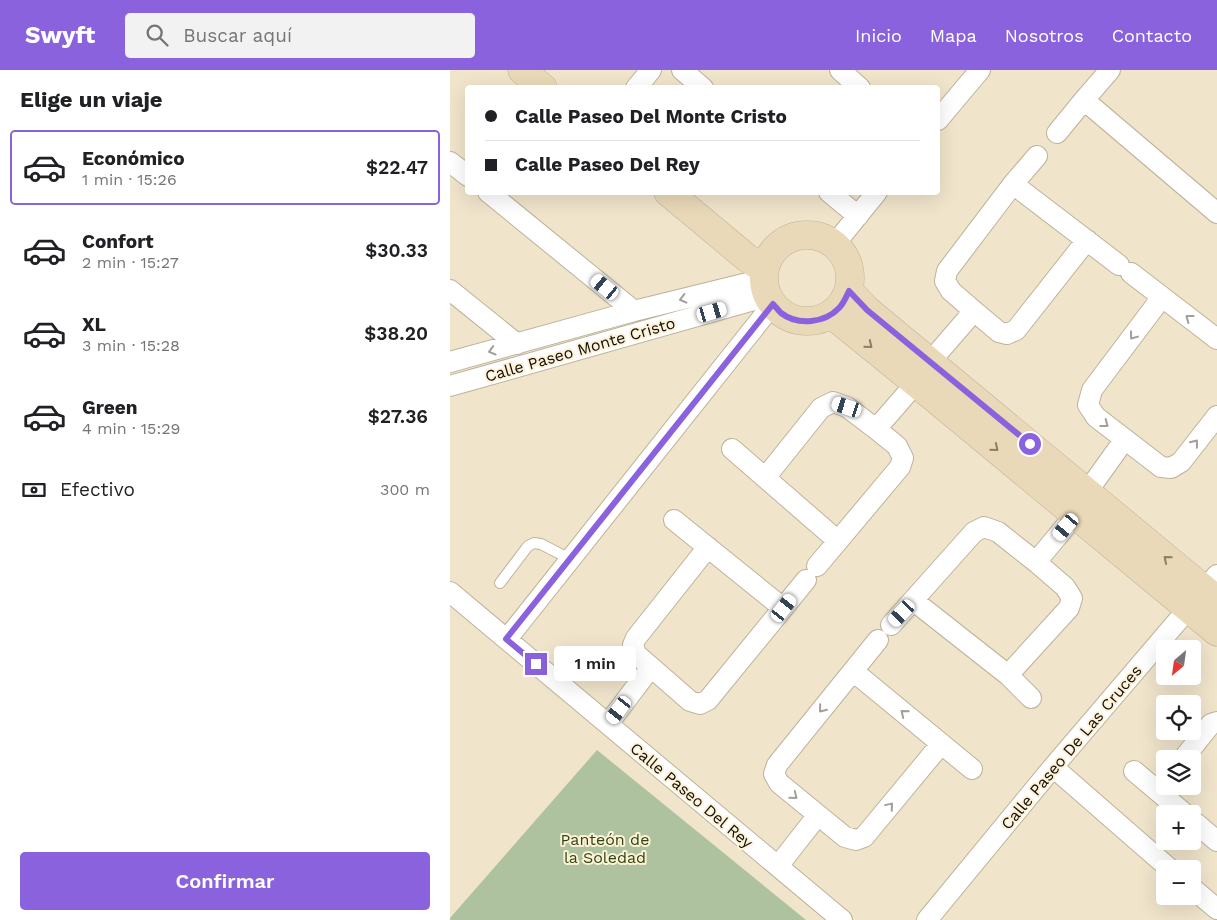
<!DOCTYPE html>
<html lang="es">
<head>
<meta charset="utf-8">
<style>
  body { margin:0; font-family:"Work Sans",sans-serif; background:#f2f2f2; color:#202124; height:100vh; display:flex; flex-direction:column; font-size:19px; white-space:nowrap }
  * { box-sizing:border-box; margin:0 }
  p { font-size:16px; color:#757577 }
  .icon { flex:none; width:28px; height:28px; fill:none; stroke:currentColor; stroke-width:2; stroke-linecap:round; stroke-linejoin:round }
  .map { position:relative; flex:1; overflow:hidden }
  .side { display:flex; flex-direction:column; background:#fff; width:450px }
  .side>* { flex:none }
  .top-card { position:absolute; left:15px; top:15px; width:475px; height:110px; border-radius:5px; box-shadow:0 5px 20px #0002; display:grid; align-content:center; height:110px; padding:0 20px; background:#fff }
  .needle { width:32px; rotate:209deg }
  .controls { position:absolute; left:706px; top:570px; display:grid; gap:10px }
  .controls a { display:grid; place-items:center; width:45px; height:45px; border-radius:5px; background:#fff; box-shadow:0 5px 20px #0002; font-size:25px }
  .end { position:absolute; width:22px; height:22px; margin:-11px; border:6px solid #8a62dd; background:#fff; box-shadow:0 0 0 2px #fff }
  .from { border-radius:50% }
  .bubble { position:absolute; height:35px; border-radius:5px; background:#fff; box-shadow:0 5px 20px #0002; font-size:16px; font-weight:600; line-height:35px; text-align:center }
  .car { position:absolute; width:15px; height:30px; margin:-15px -8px; border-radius:6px; box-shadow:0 0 4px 1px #0007; background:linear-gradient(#fff 24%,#345 0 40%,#fff 0 76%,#345 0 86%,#fff 0) }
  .top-card b { display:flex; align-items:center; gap:18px; height:48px; font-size:19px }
  .top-card b+b { border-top:1px solid #e0e0e0 }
  .top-card i { width:12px; height:12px; background:#202124 }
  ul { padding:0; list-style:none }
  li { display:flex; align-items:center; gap:15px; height:75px; margin:0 10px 8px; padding:0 10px; border:2px solid transparent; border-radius:5px }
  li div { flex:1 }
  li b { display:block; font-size:19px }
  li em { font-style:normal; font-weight:600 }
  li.active { border-color:#8a62dd }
  li>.icon { width:45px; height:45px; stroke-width:1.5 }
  h2 { padding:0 20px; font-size:22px; line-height:60px }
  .pay { display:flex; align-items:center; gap:12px; height:55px; padding:0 20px; font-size:19px }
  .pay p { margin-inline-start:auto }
  .action { display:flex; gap:10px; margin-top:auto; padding:10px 20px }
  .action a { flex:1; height:58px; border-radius:5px; background:#8a62dd; color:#fff; font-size:20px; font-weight:600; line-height:58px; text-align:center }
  header { display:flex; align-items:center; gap:30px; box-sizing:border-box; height:70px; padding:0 25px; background:#8a62dd; color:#fff }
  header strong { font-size:24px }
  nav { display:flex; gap:28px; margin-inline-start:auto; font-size:18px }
  .search { width:350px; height:45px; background:#f2f2f2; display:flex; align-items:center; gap:12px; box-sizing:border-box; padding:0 18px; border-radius:5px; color:#757577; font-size:19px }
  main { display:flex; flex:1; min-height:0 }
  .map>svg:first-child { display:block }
  .green { fill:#afc29f }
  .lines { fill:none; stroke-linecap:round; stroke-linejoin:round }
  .lane-casing { stroke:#bdb29a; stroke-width:12 }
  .street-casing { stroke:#bdb29a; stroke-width:22 }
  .secondary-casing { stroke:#bdb29a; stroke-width:29 }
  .lane { stroke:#fff; stroke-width:10 }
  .street { stroke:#fff; stroke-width:20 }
  .secondary { stroke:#ead9b8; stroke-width:28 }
  .oneway { stroke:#a19f9c }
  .oneway2 { stroke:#897e68 }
  .route { stroke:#8a62dd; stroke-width:6 }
  .labels { text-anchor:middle; stroke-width:4; stroke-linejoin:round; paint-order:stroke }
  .street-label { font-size:16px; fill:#130f07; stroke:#fdf1d8 }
  .park-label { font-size:16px; fill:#2e470f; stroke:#fdf1d8 }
</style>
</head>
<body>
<header>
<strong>Swyft</strong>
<div class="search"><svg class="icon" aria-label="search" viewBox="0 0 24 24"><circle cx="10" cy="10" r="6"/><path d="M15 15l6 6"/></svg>Buscar aquí</div>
<nav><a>Inicio</a><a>Mapa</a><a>Nosotros</a><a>Contacto</a></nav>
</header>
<main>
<section class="side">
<h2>Elige un viaje</h2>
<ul>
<li class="active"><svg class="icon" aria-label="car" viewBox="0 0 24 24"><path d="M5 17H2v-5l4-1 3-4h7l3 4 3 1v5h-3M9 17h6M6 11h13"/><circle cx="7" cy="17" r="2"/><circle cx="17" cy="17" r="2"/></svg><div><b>Económico</b><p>1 min · 15:26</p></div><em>$22.47</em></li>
<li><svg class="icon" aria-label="car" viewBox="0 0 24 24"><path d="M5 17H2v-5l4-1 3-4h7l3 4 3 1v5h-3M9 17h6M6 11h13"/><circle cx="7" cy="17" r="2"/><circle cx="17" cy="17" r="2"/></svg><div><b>Confort</b><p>2 min · 15:27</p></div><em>$30.33</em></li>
<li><svg class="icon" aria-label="car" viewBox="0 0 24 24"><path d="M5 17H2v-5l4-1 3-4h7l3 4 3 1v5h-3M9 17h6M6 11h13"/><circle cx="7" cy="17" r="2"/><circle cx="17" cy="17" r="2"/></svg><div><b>XL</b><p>3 min · 15:28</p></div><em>$38.20</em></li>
<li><svg class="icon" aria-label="car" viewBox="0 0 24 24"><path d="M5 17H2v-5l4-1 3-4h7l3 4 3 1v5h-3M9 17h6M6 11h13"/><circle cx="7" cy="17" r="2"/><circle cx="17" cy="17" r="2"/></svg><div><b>Green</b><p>4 min · 15:29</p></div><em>$27.36</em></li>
</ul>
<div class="pay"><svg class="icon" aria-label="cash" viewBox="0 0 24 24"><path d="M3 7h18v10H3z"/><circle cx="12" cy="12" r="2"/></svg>Efectivo<p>300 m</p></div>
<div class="action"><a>Confirmar</a></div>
</section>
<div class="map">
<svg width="767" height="850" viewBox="0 0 767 850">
  <rect width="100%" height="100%" fill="#f0e4cb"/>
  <!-- green -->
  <path class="green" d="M147,680L356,850H0V848Z"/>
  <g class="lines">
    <defs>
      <path id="lane" d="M50,513L78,476L84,473L91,474L120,489"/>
      <path id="street" d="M232,0L253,18
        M390,0L410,18
        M186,18L201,0
        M634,30L767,143
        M488,50L530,0
        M607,63L634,30L660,0
        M587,86L563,114L497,201L495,211L501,221L524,241L549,262L557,264L566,260L637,170
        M0,92L18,106
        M563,114L669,195
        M38,122L184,241
        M379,122L408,146
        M384,175L427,122
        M681,203L767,269
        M0,220L67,274
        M712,227L642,320L638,335L646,347L711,397L721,398L731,392L767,346
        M0,292L184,241L314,209
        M480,292L524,241
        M0,316L318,226
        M426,359L466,313
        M282,379L388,471
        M315,408L371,338L383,332L397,337L426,359L447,376L453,388L450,397L367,496
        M637,422L675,369
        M224,450L333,538
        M258,477L186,568L183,575L186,584L240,631L250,634L258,630L356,510
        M586,492L625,445
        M0,522L392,850
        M464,531L558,605L581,628
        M441,555L524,462L534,457L548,462L586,492L615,517L622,528L619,538L558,605
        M57,569L323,234
        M428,570L327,695L324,704L329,713L395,767L406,770L414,767L491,674
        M403,601L522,699
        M158,654L201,597
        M733,689L761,654L767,652
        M603,697L720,799
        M684,701L735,744
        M742,750L767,771
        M328,796L368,745
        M742,818L767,839
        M477,850L603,697L767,505"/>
      <path id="secondary" d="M72,0L93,18
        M218,122L297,188L315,200
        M314 208a43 43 0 1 1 86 0a43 43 0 1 1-86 0Z
        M399,221L417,240L767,530
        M381,244L466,313L767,562"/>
    </defs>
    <!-- lane casing -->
    <use href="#lane" class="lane-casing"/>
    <!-- street casing -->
    <use href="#street" class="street-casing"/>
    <!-- secondary casing -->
    <use href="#secondary" class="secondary-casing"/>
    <!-- lane -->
    <use href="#lane" class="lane"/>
    <!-- street -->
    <use href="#street" class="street"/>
    <!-- secondary -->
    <use href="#secondary" class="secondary"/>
  </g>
  <!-- one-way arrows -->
  <defs><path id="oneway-chevron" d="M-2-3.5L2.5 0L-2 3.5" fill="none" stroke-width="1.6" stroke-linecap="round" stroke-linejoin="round" transform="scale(1.25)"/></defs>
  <g class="oneway">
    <use href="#oneway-chevron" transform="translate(233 229) rotate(166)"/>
    <use href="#oneway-chevron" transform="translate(739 248) rotate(-143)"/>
    <use href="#oneway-chevron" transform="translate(683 266) rotate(127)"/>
    <use href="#oneway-chevron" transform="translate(42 281) rotate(164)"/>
    <use href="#oneway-chevron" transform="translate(655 354) rotate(38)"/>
    <use href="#oneway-chevron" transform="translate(745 373) rotate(-52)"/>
    <use href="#oneway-chevron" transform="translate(372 639) rotate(129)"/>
    <use href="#oneway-chevron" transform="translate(454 643) rotate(-141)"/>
    <use href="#oneway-chevron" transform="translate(344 726) rotate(39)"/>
    <use href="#oneway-chevron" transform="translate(440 736) rotate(-50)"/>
  </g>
  <g class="oneway2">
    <use href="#oneway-chevron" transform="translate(419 275) rotate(39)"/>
    <use href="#oneway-chevron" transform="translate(545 378) rotate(40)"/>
    <use href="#oneway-chevron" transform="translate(717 489) rotate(-140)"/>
  </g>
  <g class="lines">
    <!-- route -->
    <path class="route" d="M86,594L56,569L323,234C326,237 328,240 331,243C348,256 375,253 389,238C394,233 396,227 399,221L417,240L580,374"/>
  </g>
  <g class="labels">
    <!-- street labels -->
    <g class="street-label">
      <text transform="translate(130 279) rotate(-16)" y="6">Calle Paseo Monte Cristo</text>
      <text transform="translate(621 677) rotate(-50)" y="6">Calle Paseo De Las Cruces</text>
      <text transform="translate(242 725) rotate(40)" y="6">Calle Paseo Del Rey</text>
    </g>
    <!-- park labels -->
    <g class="park-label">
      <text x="155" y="775">Panteón de<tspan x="155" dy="18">la Soledad</tspan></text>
    </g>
  </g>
</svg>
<div class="controls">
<a><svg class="needle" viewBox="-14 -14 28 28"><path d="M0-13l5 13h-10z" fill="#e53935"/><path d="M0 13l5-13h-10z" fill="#757577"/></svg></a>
<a><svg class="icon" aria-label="locate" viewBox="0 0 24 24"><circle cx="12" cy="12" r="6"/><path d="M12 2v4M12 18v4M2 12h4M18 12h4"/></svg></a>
<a><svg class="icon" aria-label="layers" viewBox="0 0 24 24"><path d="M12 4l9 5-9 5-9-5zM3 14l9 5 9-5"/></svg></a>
<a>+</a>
<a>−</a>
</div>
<i class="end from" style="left:580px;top:374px"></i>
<i class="end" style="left:86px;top:594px"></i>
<div class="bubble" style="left:104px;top:576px;width:82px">1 min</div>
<i class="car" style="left:155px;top:217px;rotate:309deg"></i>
<i class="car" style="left:262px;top:242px;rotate:74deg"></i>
<i class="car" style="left:397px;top:337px;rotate:288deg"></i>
<i class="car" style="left:616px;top:457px;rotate:220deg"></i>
<i class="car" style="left:334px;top:538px;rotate:38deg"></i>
<i class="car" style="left:452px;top:543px;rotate:223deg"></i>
<i class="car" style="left:169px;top:640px;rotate:217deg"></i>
<div class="top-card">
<b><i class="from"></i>Calle Paseo Del Monte Cristo</b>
<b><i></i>Calle Paseo Del Rey</b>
</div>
</div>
</main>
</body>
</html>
